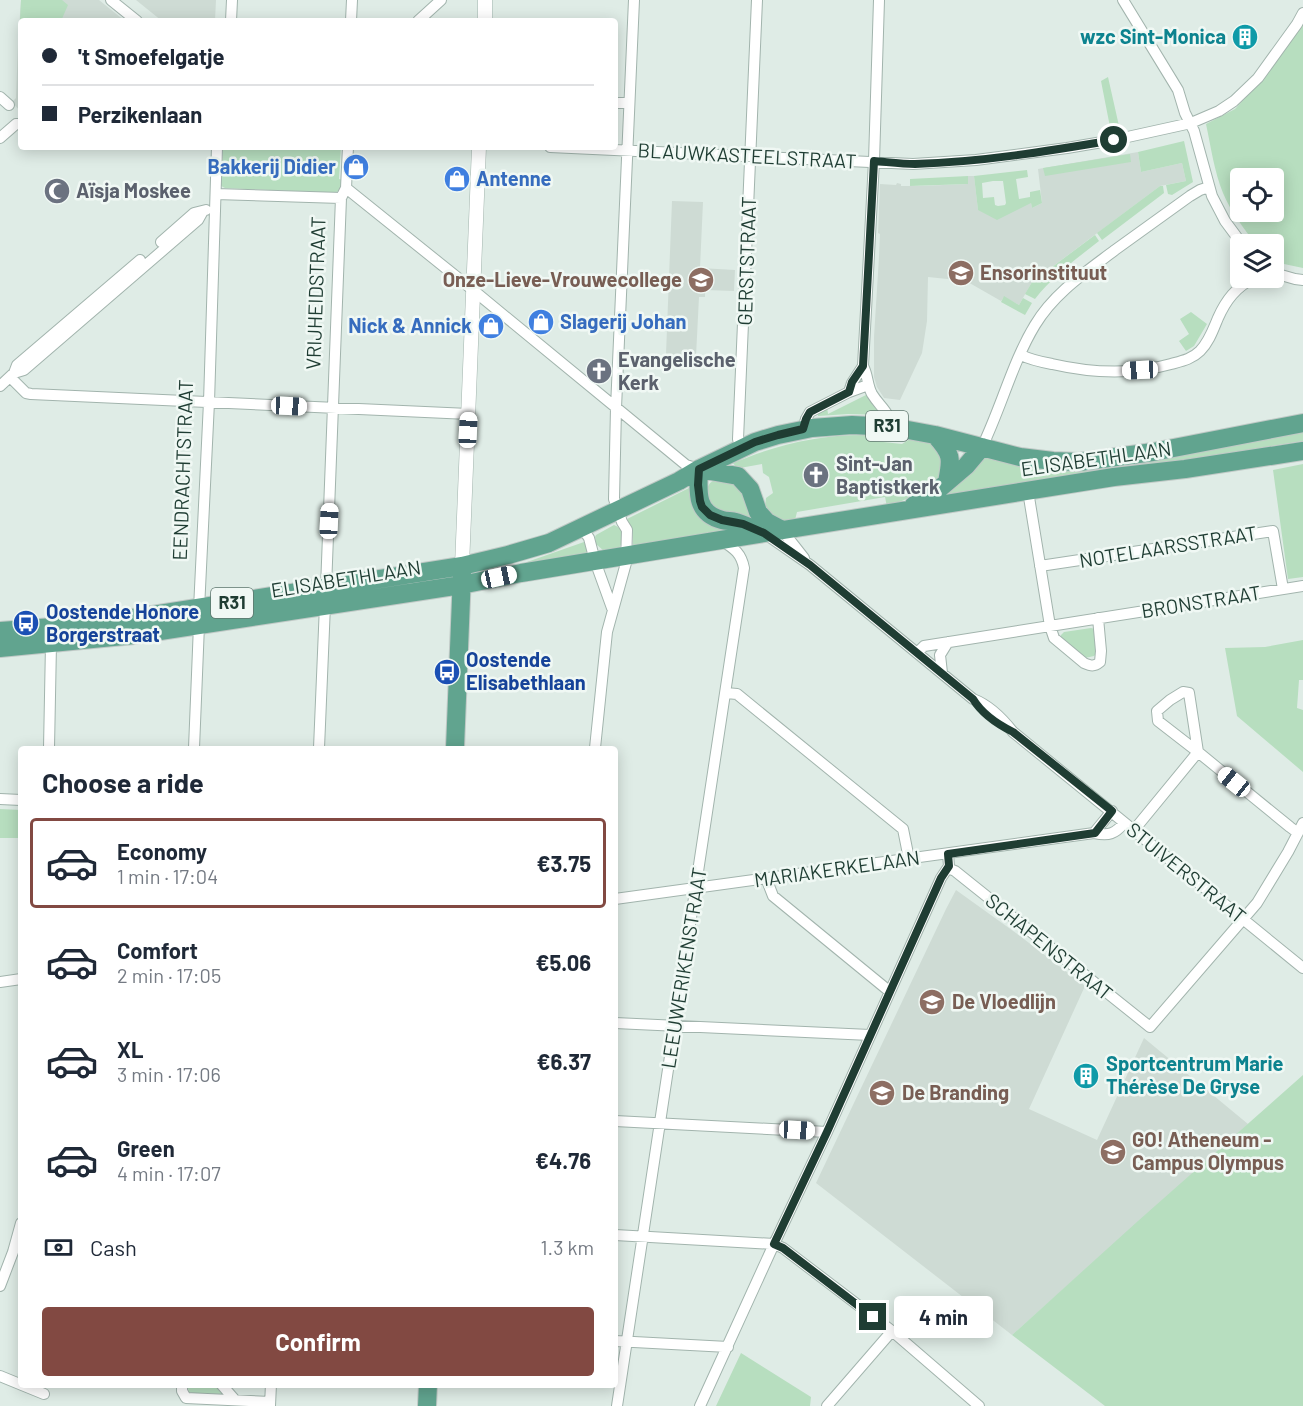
<!DOCTYPE html>
<html lang="en">
<head>
<meta charset="utf-8">
<style>
  body { margin:0; font-family:Barlow,sans-serif; background:#f6f6f7; color:#1f2937; height:100vh; display:flex; flex-direction:column; font-size:22px; white-space:nowrap }
  * { box-sizing:border-box; margin:0 }
  p { font-size:20px; color:#747a83 }
  .icon { flex:none; width:33px; height:33px; fill:none; stroke:currentColor; stroke-width:2; stroke-linecap:round; stroke-linejoin:round }
  .map { position:relative; flex:1; overflow:hidden }
  .sheet { position:absolute; left:18px; top:746px; width:600px; height:642px; display:flex; flex-direction:column; background:#fff; border-radius:6px; box-shadow:0 3px 15px #0003 }
  .sheet>* { flex:none }
  .guide { position:absolute; left:18px; top:18px; width:600px; height:132px; border-radius:6px; box-shadow:0 3px 15px #0003; display:grid; align-content:center; height:132px; padding:0 24px; background:#fff }
  .tools { position:absolute; left:1230px; top:168px; display:grid; gap:12px }
  .tools a { display:grid; place-items:center; width:54px; height:54px; border-radius:6px; background:#fff; box-shadow:0 3px 15px #0003; font-size:30px }
  .end { position:absolute; width:27px; height:27px; margin:-14px; border:8px solid #1f3d33; background:#fff; box-shadow:0 0 0 3px #fff }
  .from { border-radius:50% }
  .bubble { position:absolute; height:42px; border-radius:6px; background:#fff; box-shadow:0 3px 15px #0003; font-size:20px; font-weight:700; line-height:42px; text-align:center }
  .car { position:absolute; width:18px; height:36px; margin:-18px -9px; border-radius:8px; box-shadow:0 0 4px 2px #0007; background:linear-gradient(#fff 24%,#345 0 40%,#fff 0 76%,#345 0 86%,#fff 0) }
  .guide b { display:flex; align-items:center; gap:21px; height:57px; font-size:22px }
  .guide b+b { border-top:2px solid #e0e1e3 }
  .guide i { width:15px; height:15px; background:#1f2937 }
  ul { padding:0; list-style:none }
  li { display:flex; align-items:center; gap:18px; height:90px; margin:0 12px 9px; padding:0 12px; border:3px solid transparent; border-radius:6px }
  li div { flex:1 }
  li b { display:block; font-size:22px }
  li em { font-style:normal; font-weight:700 }
  li.active { border-color:#824942 }
  li>.icon { width:54px; height:54px; stroke-width:1.5 }
  h2 { padding:0 24px; font-size:27px; line-height:72px }
  .pay { display:flex; align-items:center; gap:15px; height:66px; padding:0 24px; font-size:22px }
  .pay p { margin-inline-start:auto }
  .button { display:flex; gap:12px; margin-top:auto; padding:12px 24px }
  .button a { flex:1; height:69px; border-radius:6px; background:#824942; color:#fff; font-size:24px; font-weight:700; line-height:69px; text-align:center }
  .map>svg:first-child { display:block }
  .built { fill:#cedbd4 }
  .green { fill:#b7debf; fill-rule:evenodd }
  .lines { fill:none; stroke-linecap:round; stroke-linejoin:round }
  .minor-casing { stroke:#a2b4ad; stroke-width:12 }
  .tertiary-casing { stroke:#a2b4ad; stroke-width:15 }
  .primary-casing { stroke:#c0c9c6; stroke-width:20 }
  .minor { stroke:#fff; stroke-width:10 }
  .tertiary { stroke:#fff; stroke-width:14 }
  .primary { stroke:#61a48f; stroke-width:18 }
  .route { stroke:#1f3d33; stroke-width:8 }
  .labels { text-anchor:middle; stroke-width:5; stroke-linejoin:round; paint-order:stroke }
  .shield { fill:#f0f8f4; stroke:#5e756d; stroke-width:1.5 }
  .shield-label { font-size:18px; font-weight:bold; fill:#1f3d33 }
  .culture-label { font-size:20px; font-weight:bold; fill:#0d838f; stroke:#f0f8f4; text-anchor:end }
  .street-label { font-size:20px; fill:#1f3d33; stroke:#f0f8f4 }
  .shop-label { font-size:20px; font-weight:bold; fill:#366cbe; stroke:#f0f8f4; text-anchor:end }
  .worship-label { font-size:20px; font-weight:bold; fill:#5b616d; stroke:#f0f8f4; text-anchor:start }
  .education-label { font-size:20px; font-weight:bold; fill:#785e54; stroke:#f0f8f4; text-anchor:start }
  .transit-label { font-size:20px; font-weight:bold; fill:#164399; stroke:#f0f8f4; text-anchor:start }
</style>
</head>
<body>
<div class="map">
<svg width="1303" height="1406" viewBox="0 0 1303 1406">
  <rect width="100%" height="100%" fill="#dfece6"/>
  <!-- built -->
  <path class="built" d="M21,0H99L125,21H21V112L12,102L16,98L18,44Z
    M136,0H216L215,21H162Z
    M1138,152L1141,172L1182,163L1186,181L1160,186L1032,282L1019,305L1004,297L1001,301L959,277L957,280L928,277L927,321L922,353L900,400L884,398L877,387L874,377V337L879,257L880,234L878,233L880,184L896,185L897,183L901,184V186H920L968,184V176H974L978,210L1031,203L1032,208L1042,203L1038,169Z
    M672,201L703,202L700,268L735,270L734,291L705,290V297H699L696,356L666,354Z
    M956,890L1020,936L1085,986L1029,1109L1097,1140L1144,1038L1248,1124L1012,1335L816,1183L946,909Z"/>
  <!-- green -->
  <path class="green" d="M21,0H62L68,5L61,21L24,20L21,21V23L20,20Z
    M1303,24V268L1284,264L1274,260V244H1256C1244,229 1231,212 1223,193C1214,171 1211,147 1206,124L1235,109L1260,82ZM1240,178H1274V212H1240Z
    M1108,77L1119,126L1110,127L1101,81Z
    M1184,141L1193,182L1172,195L1168,194L1166,185L1186,181L1182,163L1141,172L1138,152Z
    M223,147H341L339,179L342,180C342,186 341,190 335,193L225,188C219,186 219,181 219,175L222,174Z
    M1130,154L1131,162L1045,176L1043,168Z
    M1027,170L1028,177L1016,179L1019,199L1030,197V192L1040,190L1042,203L1032,208L1031,203L997,220L978,210L974,176ZM993,181H1003L1006,203L1005,205L998,206L995,205L994,197L983,198L982,183Z
    M968,176V184L910,186V179Z
    M1160,186H1163L1164,193L1102,240L1097,233Z
    M1095,235L1099,241C1076,259 1053,276 1035,299L1025,294L1032,282Z
    M1004,296L1019,305L1023,298L1032,303L1025,315L1001,302Z
    M1191,312L1207,324L1194,346L1186,351L1179,341L1189,334L1180,319Z
    M868,394L884,415L848,414L818,416V413L827,407L828,414Z
    M1303,429V441L943,499L942,496L981,455L1013,462Z
    M864,435L873,436L874,441L902,444L910,439L930,441L941,448L942,476C926,491 907,499 887,507L885,497L797,512L795,520C779,522 774,519 765,506L766,498L773,493L769,477L763,473L762,464L740,468L736,467L733,463C777,445 816,435 864,435Z
    M1303,464V577L1288,579L1273,470Z
    M716,479L740,486L751,513L746,519L710,508L706,490L710,483Z
    M691,487L736,529L633,547V531L627,519Z
    M614,525C625,529 625,541 618,549L604,551L596,544L595,537L596,535Z
    M584,542L589,553L527,563V562Z
    M1091,628L1095,629L1096,654L1094,656L1085,658L1061,637V635L1064,632Z
    M1303,640V680H1299L1297,708L1303,710V772L1237,716L1225,648L1265,647Z
    M0,809L21,810V838H0Z
    M1303,1075V1406H1105L1012,1335L1138,1221Z
    M741,1353L811,1397L810,1406H716Z
    M187,1385H215L222,1394L193,1393L189,1392Z"/>
  <g class="lines">
    <defs>
      <path id="minor" d="M111,0L137,21
        M879,0L874,161L863,366C868,375 867,385 872,394C880,407 888,410 892,427
        M1123,0L1178,90L1185,113L1194,131L1212,196L1225,221L1242,244
        M231,21L232,0
        M351,21L352,0
        M418,21L441,0
        M0,97L9,105
        M615,103H629
        M0,138L16,124H21
        M550,147L913,164L976,160L1067,148L1114,140L1191,123L1219,111L1234,101L1258,78L1297,24L1303,13
        M346,188L473,290L686,465L699,469
        M216,194L341,198
        M161,242L194,213L206,210
        M1274,273L1295,279L1303,280
        M1021,355C1031,360 1041,362 1052,364C1091,373 1132,375 1171,364C1182,361 1192,359 1200,351C1209,342 1213,330 1218,318C1226,300 1236,287 1254,278
        M14,373L17,365L140,260
        M10,377L26,393L31,394L469,414
        M0,386L14,373L24,370L198,220L203,211
        M849,392L852,383L863,366
        M803,429L806,419L810,412L849,392L868,385
        M982,447C1001,408 1013,361 1035,325C1054,293 1086,272 1115,250C1140,232 1165,214 1190,196L1200,190L1209,187
        M741,449L738,439L757,0
        M1028,491L1050,626L1054,638L1084,663C1091,666 1094,667 1100,662L1101,651L1098,618
        M582,528L589,538L595,561L612,608
        M782,530L804,558
        M764,533L810,565L973,699C989,705 1002,718 1013,732L1303,968
        M1040,566L1273,531L1283,589
        M326,588L341,198L346,188L348,147
        M199,609L209,402L217,147
        M917,653L924,646L1303,586
        M942,673L940,655L948,642
        M726,693L737,694L903,829L909,859
        M49,748L51,644
        M194,748L199,625
        M319,748L325,605
        M595,748L607,632L626,563L627,530L622,522L614,499L616,408L634,0
        M0,799L21,800
        M1134,830L1198,752L1158,721L1157,711L1170,700L1183,692L1189,693L1198,752L1290,827L1298,833
        M1094,833L1112,811
        M948,868L955,871L1150,1027L1257,903L1288,852L1303,823
        M766,878L773,896L889,991
        M615,899L1094,833C1109,836 1115,834 1124,823
        M0,982L21,979
        M615,1023L870,1035
        M615,1121L827,1132
        M615,1235L774,1244L783,1248L892,1331L979,1406
        M0,1286L13,1252L21,1223
        M615,1341L728,1347
        M0,1376L44,1394
        M182,1384V1391L186,1398L270,1402
        M221,1384L235,1400
        M270,1406L271,1384
        M617,1406L744,568C741,552 733,548 721,540
        M700,1406L774,1244L827,1132L941,878L949,866L948,854
        M827,1406L892,1331"/>
      <path id="tertiary" d="M485,21V0
        M462,566L479,147"/>
      <path id="primary" d="M935,435C952,454 952,458 947,482
        M699,469L738,476L750,489L758,512L767,522L782,530
        M699,469C698,491 695,513 722,520C726,521 731,521 736,522C745,525 754,529 763,533
        M914,505L932,495L966,466L982,447
        M0,631L91,624L127,619L462,566L508,555L549,543L679,481L699,469L755,442L778,435L812,428L852,425L892,427L935,435L1020,457L1053,461L1079,462L1153,452L1303,423
        M0,648L134,635L199,625L461,585L521,573L721,540L1114,477L1185,469L1303,451
        M455,748L462,574
        M427,1406L428,1384"/>
    </defs>
    <!-- minor casing -->
    <use href="#minor" class="minor-casing"/>
    <!-- tertiary casing -->
    <use href="#tertiary" class="tertiary-casing"/>
    <!-- primary casing -->
    <use href="#primary" class="primary-casing"/>
    <!-- minor -->
    <use href="#minor" class="minor"/>
    <!-- tertiary -->
    <use href="#tertiary" class="tertiary"/>
    <!-- primary -->
    <use href="#primary" class="primary"/>
  </g>
  <g class="lines">
    <!-- route -->
    <path class="route" d="M873,1317L783,1248L774,1244L827,1132L941,878L949,866L948,854L1095,833L1112,811L1013,732C997,724 982,714 973,699L810,565L764,533L743,524L722,520L710,515L702,507L700,501L698,485L699,469L755,442L778,435L803,429L806,419L810,412L849,392L852,382L863,366L874,161C887,162 902,164 915,164C982,162 1049,151 1114,140"/>
  </g>
  <!-- icons -->
  <defs>
    <symbol id="building-disc" viewBox="-11 -11 22 22"><circle r="9.5" fill="#0f9aa8" stroke="#f0f8f4"/><path d="M-4-6H4V6H1V3H-1V6H-4ZM-2.5-4.3h1.7v1.8h-1.7ZM.8-4.3h1.7v1.8H.8ZM-2.5-1h1.7V.8h-1.7ZM.8-1h1.7V.8H.8Z" fill="#fff"/></symbol>
    <symbol id="shop-disc" viewBox="-11 -11 22 22"><circle r="9.5" fill="#3f7fe0" stroke="#f0f8f4"/><path d="M-5-2.5h2.3a2.7 3.5 0 0 1 5.4 0H5L5.5 6h-11ZM-1.5-2.5h3a1.5 2.3 0 0 0-3 0Z" fill="#fff"/></symbol>
    <symbol id="mosque-disc" viewBox="-11 -11 22 22"><circle r="9.5" fill="#6b7280" stroke="#f0f8f4"/><path d="M3.5-4.9A6 6 0 1 0 3.5 4.9A5 5 0 1 1 3.5-4.9Z" fill="#fff"/></symbol>
    <symbol id="school-disc" viewBox="-11 -11 22 22"><circle r="9.5" fill="#8d6e63" stroke="#f0f8f4"/><path d="M0-5L7-2L0 1L-7-2ZM-4 1L0 2.5L4 1V4Q0 6-4 4Z" fill="#fff"/></symbol>
    <symbol id="church-disc" viewBox="-11 -11 22 22"><circle r="9.5" fill="#6b7280" stroke="#f0f8f4"/><path d="M-1.2-6h2.4v3.5h3.3v2.4h-3.3V6h-2.4V-.1h-3.3v-2.4h3.3Z" fill="#fff"/></symbol>
    <symbol id="bus-disc" viewBox="-11 -11 22 22"><circle r="9.5" fill="#1a4fb4" stroke="#f0f8f4"/><path d="M-5-6H5V4H4V6H2V4H-2V6H-4V4H-5ZM-3.5-4V0h7V-4ZM-3.5 1.2v1.5H-2V1.2ZM2 1.2v1.5H3.5V1.2Z" fill="#fff"/></symbol>
  </defs>
  <g fill-rule="evenodd">
    <use href="#building-disc" x="1230" y="22" width="30" height="30"/>
    <use href="#shop-disc" x="341" y="152" width="30" height="30"/>
    <use href="#shop-disc" x="442" y="164" width="30" height="30"/>
    <use href="#mosque-disc" x="42" y="176" width="30" height="30"/>
    <use href="#school-disc" x="946" y="258" width="30" height="30"/>
    <use href="#school-disc" x="686" y="265" width="30" height="30"/>
    <use href="#shop-disc" x="526" y="307" width="30" height="30"/>
    <use href="#shop-disc" x="476" y="311" width="30" height="30"/>
    <use href="#church-disc" x="584" y="356" width="30" height="30"/>
    <use href="#church-disc" x="801" y="460" width="30" height="30"/>
    <use href="#bus-disc" x="11" y="608" width="30" height="30"/>
    <use href="#bus-disc" x="432" y="657" width="30" height="30"/>
    <use href="#school-disc" x="917" y="987" width="30" height="30"/>
    <use href="#building-disc" x="1071" y="1061" width="30" height="30"/>
    <use href="#school-disc" x="867" y="1078" width="30" height="30"/>
    <use href="#school-disc" x="1098" y="1137" width="30" height="30"/>
  </g>
  <g class="labels">
    <!-- shield labels -->
    <g class="shield">
      <rect x="866" y="411" width="42" height="30" rx="4.5"/>
      <rect x="211" y="588" width="42" height="30" rx="4.5"/>
    </g>
    <g class="shield-label">
      <text x="887" y="432">R31</text>
      <text x="232" y="609">R31</text>
    </g>
    <!-- culture labels -->
    <g class="culture-label">
      <text x="1226" y="44">wzc Sint-Monica</text>
      <text x="1106" y="1071" text-anchor="start">Sportcentrum Marie<tspan x="1106" dy="23">Thérèse De Gryse</tspan></text>
    </g>
    <!-- street labels -->
    <g class="street-label">
      <text transform="translate(747 156) rotate(3)" y="7">BLAUWKASTEELSTRAAT</text>
      <text transform="translate(747 261) rotate(-88)" y="7">GERSTSTRAAT</text>
      <text transform="translate(316 293) rotate(-88)" y="7">VRIJHEIDSTRAAT</text>
      <text transform="translate(1096 459) rotate(-8)" y="7">ELISABETHLAAN</text>
      <text transform="translate(183 470) rotate(-88)" y="7">EENDRACHTSTRAAT</text>
      <text transform="translate(1168 547) rotate(-9)" y="7">NOTELAARSSTRAAT</text>
      <text transform="translate(346 579) rotate(-9)" y="7">ELISABETHLAAN</text>
      <text transform="translate(1201 602) rotate(-9)" y="7">BRONSTRAAT</text>
      <text transform="translate(837 869) rotate(-8)" y="7">MARIAKERKELAAN</text>
      <text transform="translate(1186 873) rotate(39)" y="7">STUIVERSTRAAT</text>
      <text transform="translate(1049 947) rotate(39)" y="7">SCHAPENSTRAAT</text>
      <text transform="translate(684 968) rotate(-81)" y="7">LEEUWERIKENSTRAAT</text>
    </g>
    <!-- shop labels -->
    <g class="shop-label">
      <text x="336" y="174">Bakkerij Didier</text>
      <text x="476" y="186" text-anchor="start">Antenne</text>
      <text x="560" y="329" text-anchor="start">Slagerij Johan</text>
      <text x="472" y="333">Nick &amp; Annick</text>
    </g>
    <!-- worship labels -->
    <g class="worship-label">
      <text x="76" y="198">Aïsja Moskee</text>
      <text x="618" y="367">Evangelische<tspan x="618" dy="23">Kerk</tspan></text>
      <text x="836" y="471">Sint-Jan<tspan x="836" dy="23">Baptistkerk</tspan></text>
    </g>
    <!-- education labels -->
    <g class="education-label">
      <text x="980" y="280">Ensorinstituut</text>
      <text x="682" y="287" text-anchor="end">Onze-Lieve-Vrouwecollege</text>
      <text x="952" y="1009">De Vloedlijn</text>
      <text x="902" y="1100">De Branding</text>
      <text x="1132" y="1147">GO! Atheneum -<tspan x="1132" dy="23">Campus Olympus</tspan></text>
    </g>
    <!-- transit labels -->
    <g class="transit-label">
      <text x="46" y="619">Oostende Honore<tspan x="46" dy="23">Borgerstraat</tspan></text>
      <text x="466" y="667">Oostende<tspan x="466" dy="23">Elisabethlaan</tspan></text>
    </g>
  </g>
</svg>
<div class="tools">
<a><svg class="icon" aria-label="locate" viewBox="0 0 24 24"><circle cx="12" cy="12" r="6"/><path d="M12 2v4M12 18v4M2 12h4M18 12h4"/></svg></a>
<a><svg class="icon" aria-label="layers" viewBox="0 0 24 24"><path d="M12 4l9 5-9 5-9-5zM3 14l9 5 9-5"/></svg></a>
</div>
<i class="end from" style="left:1114px;top:140px"></i>
<i class="end" style="left:873px;top:1317px"></i>
<div class="bubble" style="left:894px;top:1296px;width:99px">4 min</div>
<i class="car" style="left:1140px;top:370px;rotate:267deg"></i>
<i class="car" style="left:289px;top:406px;rotate:93deg"></i>
<i class="car" style="left:468px;top:430px;rotate:3deg"></i>
<i class="car" style="left:329px;top:521px;rotate:3deg"></i>
<i class="car" style="left:499px;top:577px;rotate:78deg"></i>
<i class="car" style="left:1234px;top:782px;rotate:309deg"></i>
<i class="car" style="left:797px;top:1130px;rotate:93deg"></i>
<div class="guide">
<b><i class="from"></i>'t Smoefelgatje</b>
<b><i></i>Perzikenlaan</b>
</div>
<section class="sheet">
<h2>Choose a ride</h2>
<ul>
<li class="active"><svg class="icon" aria-label="car" viewBox="0 0 24 24"><path d="M5 17H2v-5l4-1 3-4h7l3 4 3 1v5h-3M9 17h6M6 11h13"/><circle cx="7" cy="17" r="2"/><circle cx="17" cy="17" r="2"/></svg><div><b>Economy</b><p>1 min · 17:04</p></div><em>€3.75</em></li>
<li><svg class="icon" aria-label="car" viewBox="0 0 24 24"><path d="M5 17H2v-5l4-1 3-4h7l3 4 3 1v5h-3M9 17h6M6 11h13"/><circle cx="7" cy="17" r="2"/><circle cx="17" cy="17" r="2"/></svg><div><b>Comfort</b><p>2 min · 17:05</p></div><em>€5.06</em></li>
<li><svg class="icon" aria-label="car" viewBox="0 0 24 24"><path d="M5 17H2v-5l4-1 3-4h7l3 4 3 1v5h-3M9 17h6M6 11h13"/><circle cx="7" cy="17" r="2"/><circle cx="17" cy="17" r="2"/></svg><div><b>XL</b><p>3 min · 17:06</p></div><em>€6.37</em></li>
<li><svg class="icon" aria-label="car" viewBox="0 0 24 24"><path d="M5 17H2v-5l4-1 3-4h7l3 4 3 1v5h-3M9 17h6M6 11h13"/><circle cx="7" cy="17" r="2"/><circle cx="17" cy="17" r="2"/></svg><div><b>Green</b><p>4 min · 17:07</p></div><em>€4.76</em></li>
</ul>
<div class="pay"><svg class="icon" aria-label="cash" viewBox="0 0 24 24"><path d="M3 7h18v10H3z"/><circle cx="12" cy="12" r="2"/></svg>Cash<p>1.3 km</p></div>
<div class="button"><a>Confirm</a></div>
</section>
</div>
</body>
</html>
